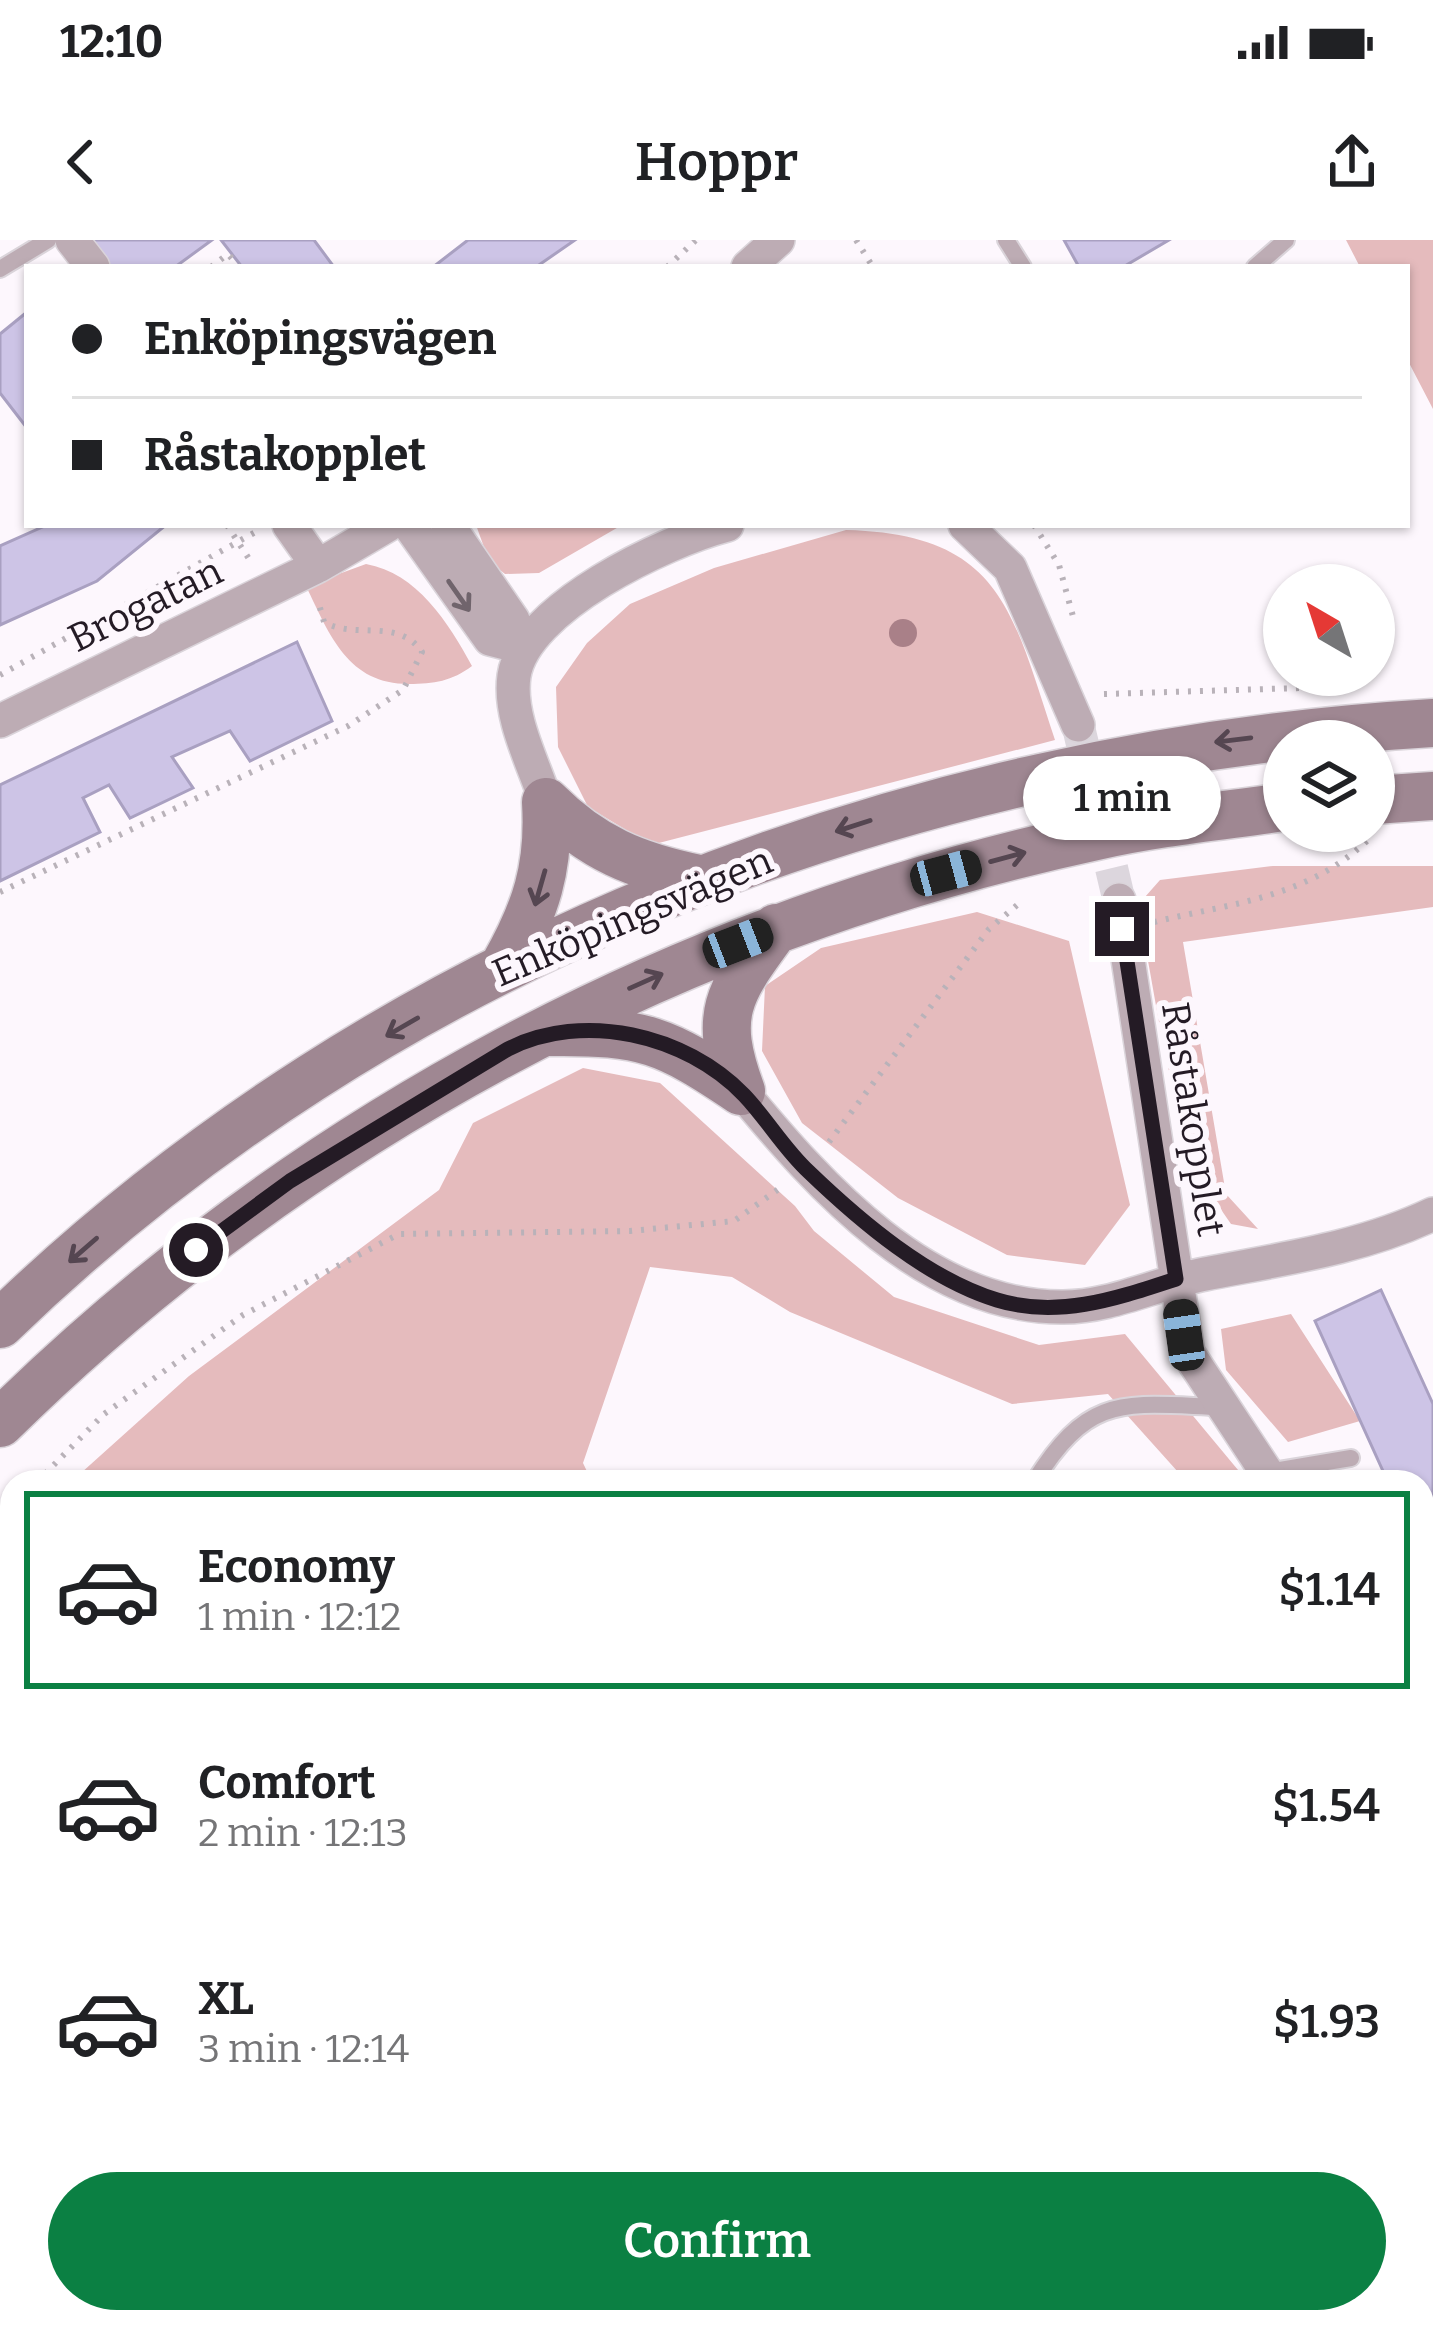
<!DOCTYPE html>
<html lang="en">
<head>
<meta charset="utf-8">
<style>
  body { margin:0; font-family:Bitter,serif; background:#f6f6f6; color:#202124; height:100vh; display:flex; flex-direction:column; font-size:45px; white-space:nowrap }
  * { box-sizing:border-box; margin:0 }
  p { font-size:39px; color:#757577 }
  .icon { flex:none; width:66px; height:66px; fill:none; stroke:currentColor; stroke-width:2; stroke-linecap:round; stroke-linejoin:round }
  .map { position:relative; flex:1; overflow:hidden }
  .sheet { position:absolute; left:0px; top:1230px; width:1434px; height:864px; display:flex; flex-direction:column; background:#fff; border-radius:36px 36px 0 0; box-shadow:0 3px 9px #0004 }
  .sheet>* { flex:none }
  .banner { position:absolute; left:24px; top:24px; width:1386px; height:264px; border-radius:0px; box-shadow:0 3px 9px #0004; display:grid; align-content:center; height:264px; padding:0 48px; background:#fff }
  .needle { width:78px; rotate:321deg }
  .tools { position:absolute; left:1263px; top:324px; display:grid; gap:24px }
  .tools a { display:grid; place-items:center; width:132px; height:132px; border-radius:50%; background:#fff; box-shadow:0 3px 9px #0004; font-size:60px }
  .end { position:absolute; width:54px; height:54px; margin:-27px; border:15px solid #241b25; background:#fff; box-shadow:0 0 0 6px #fff }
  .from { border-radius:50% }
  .bubble { position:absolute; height:84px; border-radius:42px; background:#fff; box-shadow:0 3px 9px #0004; font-size:39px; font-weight:600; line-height:84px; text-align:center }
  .car { position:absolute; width:36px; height:72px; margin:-36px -18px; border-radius:15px; box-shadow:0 0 9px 3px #0007; background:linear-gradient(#222 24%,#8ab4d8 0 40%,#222 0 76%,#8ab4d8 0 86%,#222 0) }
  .banner b { display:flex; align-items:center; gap:42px; height:114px; font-size:45px }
  .banner b+b { border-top:3px solid #e0e0e0 }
  .banner i { width:30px; height:30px; background:#202124 }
  ul { padding:21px 0 0; list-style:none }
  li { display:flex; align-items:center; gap:36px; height:198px; margin:0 24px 18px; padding:0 24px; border:6px solid transparent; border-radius:0px }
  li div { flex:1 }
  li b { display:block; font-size:45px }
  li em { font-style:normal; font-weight:600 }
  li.selected { border-color:#0b8043 }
  li>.icon { width:108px; height:108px; stroke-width:1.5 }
  .action { display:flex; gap:24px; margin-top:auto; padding:24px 48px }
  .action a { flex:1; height:138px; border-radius:72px; background:#0b8043; color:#fff; font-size:48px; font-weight:600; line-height:138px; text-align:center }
  .status { display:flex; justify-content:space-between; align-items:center; height:84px; padding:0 60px; background:#fff; direction:ltr }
  .status svg { height:33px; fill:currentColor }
  header { display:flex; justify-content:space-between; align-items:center; height:156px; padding:0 48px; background:#fff; font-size:54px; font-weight:600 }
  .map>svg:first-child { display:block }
  .green { fill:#e5bbbd }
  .building { fill:#cdc4e6; stroke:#a9a0c1; stroke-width:3 }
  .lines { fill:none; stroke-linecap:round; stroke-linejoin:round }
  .street-tunnel { stroke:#dcd6dd; stroke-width:33; stroke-dasharray:33 16; stroke-linecap:butt }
  .lane-casing { stroke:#dad4da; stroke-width:20 }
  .street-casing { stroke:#dad4da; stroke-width:36 }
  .secondary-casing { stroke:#dad4da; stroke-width:51 }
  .path { stroke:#b9b2b9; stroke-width:6; stroke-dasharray:3 9; stroke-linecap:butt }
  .lane { stroke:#bdacb4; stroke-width:16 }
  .street { stroke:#bdacb4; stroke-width:33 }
  .secondary { stroke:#9f8792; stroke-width:48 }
  .tree { fill:#a98088 }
  .oneway { stroke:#70646c }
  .oneway2 { stroke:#554651 }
  .route { stroke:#241b25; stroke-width:15 }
  .labels { text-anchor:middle; stroke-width:12; stroke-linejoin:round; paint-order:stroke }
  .street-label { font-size:39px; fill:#241b25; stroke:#fdf7fd }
</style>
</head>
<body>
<div class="status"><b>12:10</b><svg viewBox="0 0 49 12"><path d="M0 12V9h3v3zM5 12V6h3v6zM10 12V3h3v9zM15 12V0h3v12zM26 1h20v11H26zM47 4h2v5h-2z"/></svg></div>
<header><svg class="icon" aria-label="back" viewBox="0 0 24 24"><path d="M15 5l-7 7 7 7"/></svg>Hoppr<svg class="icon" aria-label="share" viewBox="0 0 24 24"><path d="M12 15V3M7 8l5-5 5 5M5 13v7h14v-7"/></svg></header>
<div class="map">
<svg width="1433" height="2094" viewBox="0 0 1433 2094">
  <rect width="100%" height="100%" fill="#fdf7fd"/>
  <!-- green -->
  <path class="green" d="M1346,0H1433V169L1407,119V27H1360Z
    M476,285H622L539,333L505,334L489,321Z
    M846,290C1002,294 1012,371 1055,500L651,605L588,567L558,507L556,447L587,403L630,364L714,328Z
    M366,324C417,333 448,382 472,426C452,441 434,444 409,444C348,444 330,396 306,346Z
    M1273,626H1433V667L1183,702L1226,954L1258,989L1231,984C1167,895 1161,771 1137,666L1160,640Z
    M977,672L1069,701L1130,965L1085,1025L1007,1015L898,958L802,883L762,811L765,746L821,708Z
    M583,828L660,843L795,966L814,991L894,1057L1039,1105L1125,1094L1248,1242H1187L1108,1154L1012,1164L790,1072L732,1037L650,1027L583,1223L592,1242H71L189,1136L439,950L473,883Z
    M1291,1074L1360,1181L1288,1202L1226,1130L1221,1089Z
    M12,1296V2082H1175L1197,2094H0V1306Z
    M1422,1520L1433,1532V1774L1422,1782Z"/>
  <!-- building -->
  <path class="building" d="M85,0H212L175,27H103Z
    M221,0H314L334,27H242Z
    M468,0H575L536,27H433Z
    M1064,0H1169L1123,27H1079Z
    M27,72V188L0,153V94Z
    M47,285H166L97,341L0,385V306Z
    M297,402L332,481L250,521L230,491L172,517L193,548L130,578L109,545L83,558L100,592L0,641V545Z
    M1381,1050L1433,1164V1370L1422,1375V1242H1388L1315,1081Z
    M1433,1799V1851L1422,1859V1807Z"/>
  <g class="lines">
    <!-- street-tunnel -->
    <path class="street-tunnel" d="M1078,485L1119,660"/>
    <defs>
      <path id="lane" d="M1006,0L1023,27
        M1255,27L1286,0
        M0,29L48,0
        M1267,1232L1351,1218
        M1034,1242C1090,1152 1125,1164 1221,1167"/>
      <path id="street" d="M72,0L93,27
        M748,27L778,0
        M289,285L318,326
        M409,285L490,399L521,407
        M448,285L513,380L521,407
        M965,285L1010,328L1078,485
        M0,481L318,326L388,285
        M546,562C534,524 508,477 514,436C524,368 665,301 727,285
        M1119,660L1188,1113L1273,1242
        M741,851C820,947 928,1068 1063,1067C1112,1067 1157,1043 1205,1034C1282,1019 1362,1008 1433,974
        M1422,1477L1433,1490"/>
      <path id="secondary" d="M1374,560L1433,556
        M546,562C592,608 636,626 699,639
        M503,728C536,671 550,627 546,562
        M552,792C644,791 665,800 741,851
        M741,851C712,773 729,752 776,688
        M0,1084C382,713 907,514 1433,483
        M0,1183C301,886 683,685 1096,596C1158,582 1221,576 1284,567"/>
    </defs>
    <!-- lane casing -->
    <use href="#lane" class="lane-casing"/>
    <!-- street casing -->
    <use href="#street" class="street-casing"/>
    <!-- secondary casing -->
    <use href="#secondary" class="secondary-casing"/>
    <!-- path -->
    <path class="path" d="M856,0L873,27
      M211,27L228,14L239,27
      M667,27L696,0
      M227,285L251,322
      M1034,285L1059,325L1074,380
      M0,435L259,290
      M1104,454L1333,447
      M1311,599L1357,600
      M0,652L348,486L403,450L422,412C398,377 355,400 324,382L319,364
      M1154,682C1233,663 1306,658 1367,601
      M829,902L989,689L1023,660
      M37,1242L104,1174L243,1075L399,994L630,991L734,981L780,948
      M0,1280L12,1267
      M0,1613L12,1602
      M0,1748L12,1744
      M0,1980L12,1983
      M0,2080L55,2094
      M473,2082L529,2094
      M667,2082L676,2094
      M819,2094L821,2082"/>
    <!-- lane -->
    <use href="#lane" class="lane"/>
    <!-- street -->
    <use href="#street" class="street"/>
    <!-- secondary -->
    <use href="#secondary" class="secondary"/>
  </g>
  <!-- trees -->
  <circle class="tree" cx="903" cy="393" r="14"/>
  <!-- one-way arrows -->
  <defs><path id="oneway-shaft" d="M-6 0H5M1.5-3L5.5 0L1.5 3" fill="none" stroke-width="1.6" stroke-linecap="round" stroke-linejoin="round" transform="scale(3)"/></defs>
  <use class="oneway" href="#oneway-shaft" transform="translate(459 356) rotate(55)"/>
  <g class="oneway2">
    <use href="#oneway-shaft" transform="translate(1233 500) rotate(173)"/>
    <use href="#oneway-shaft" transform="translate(853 586) rotate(162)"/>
    <use href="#oneway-shaft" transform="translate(1008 617) rotate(-15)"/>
    <use href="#oneway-shaft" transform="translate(540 648) rotate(106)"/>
    <use href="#oneway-shaft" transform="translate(646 741) rotate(-24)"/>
    <use href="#oneway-shaft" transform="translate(402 787) rotate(150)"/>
    <use href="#oneway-shaft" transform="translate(83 1010) rotate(139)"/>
  </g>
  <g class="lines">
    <!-- route -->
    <path class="route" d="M196,1010L290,941L508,809C583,771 685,794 744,855C767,879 784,909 809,932C860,981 928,1039 997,1060C1058,1079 1118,1058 1176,1039L1122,689"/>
  </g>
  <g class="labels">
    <!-- street labels -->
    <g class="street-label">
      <text transform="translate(145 364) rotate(-26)" y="14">Brogatan</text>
      <text transform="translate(632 676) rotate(-23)" y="14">Enköpingsvägen</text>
      <text transform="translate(1194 879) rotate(81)" y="14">Råstakopplet</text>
    </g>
  </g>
</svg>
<div class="tools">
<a><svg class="needle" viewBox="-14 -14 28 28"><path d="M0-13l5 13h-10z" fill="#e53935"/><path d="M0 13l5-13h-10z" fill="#757577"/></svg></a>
<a><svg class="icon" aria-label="layers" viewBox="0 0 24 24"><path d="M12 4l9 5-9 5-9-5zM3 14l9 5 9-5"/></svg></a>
</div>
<i class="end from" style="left:196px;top:1010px"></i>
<i class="end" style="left:1122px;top:689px"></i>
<div class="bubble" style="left:1023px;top:516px;width:198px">1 min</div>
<i class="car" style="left:946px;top:633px;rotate:75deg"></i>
<i class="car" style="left:738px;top:703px;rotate:69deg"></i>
<i class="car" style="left:1184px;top:1095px;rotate:352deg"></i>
<div class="banner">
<b><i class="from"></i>Enköpingsvägen</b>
<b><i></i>Råstakopplet</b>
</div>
<section class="sheet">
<ul>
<li class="selected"><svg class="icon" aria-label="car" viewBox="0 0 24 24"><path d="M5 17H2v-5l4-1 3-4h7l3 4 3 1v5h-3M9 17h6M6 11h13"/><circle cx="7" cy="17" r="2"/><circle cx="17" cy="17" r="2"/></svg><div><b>Economy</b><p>1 min · 12:12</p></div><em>$1.14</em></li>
<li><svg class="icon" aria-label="car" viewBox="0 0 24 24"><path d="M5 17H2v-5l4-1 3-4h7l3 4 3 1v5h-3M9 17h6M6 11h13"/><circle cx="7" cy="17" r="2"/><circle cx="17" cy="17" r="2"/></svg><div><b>Comfort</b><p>2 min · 12:13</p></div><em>$1.54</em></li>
<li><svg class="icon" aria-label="car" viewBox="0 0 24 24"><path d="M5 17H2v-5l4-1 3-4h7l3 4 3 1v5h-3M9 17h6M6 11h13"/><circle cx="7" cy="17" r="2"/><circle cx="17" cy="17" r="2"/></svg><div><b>XL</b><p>3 min · 12:14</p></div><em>$1.93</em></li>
</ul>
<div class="action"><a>Confirm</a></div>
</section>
</div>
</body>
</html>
